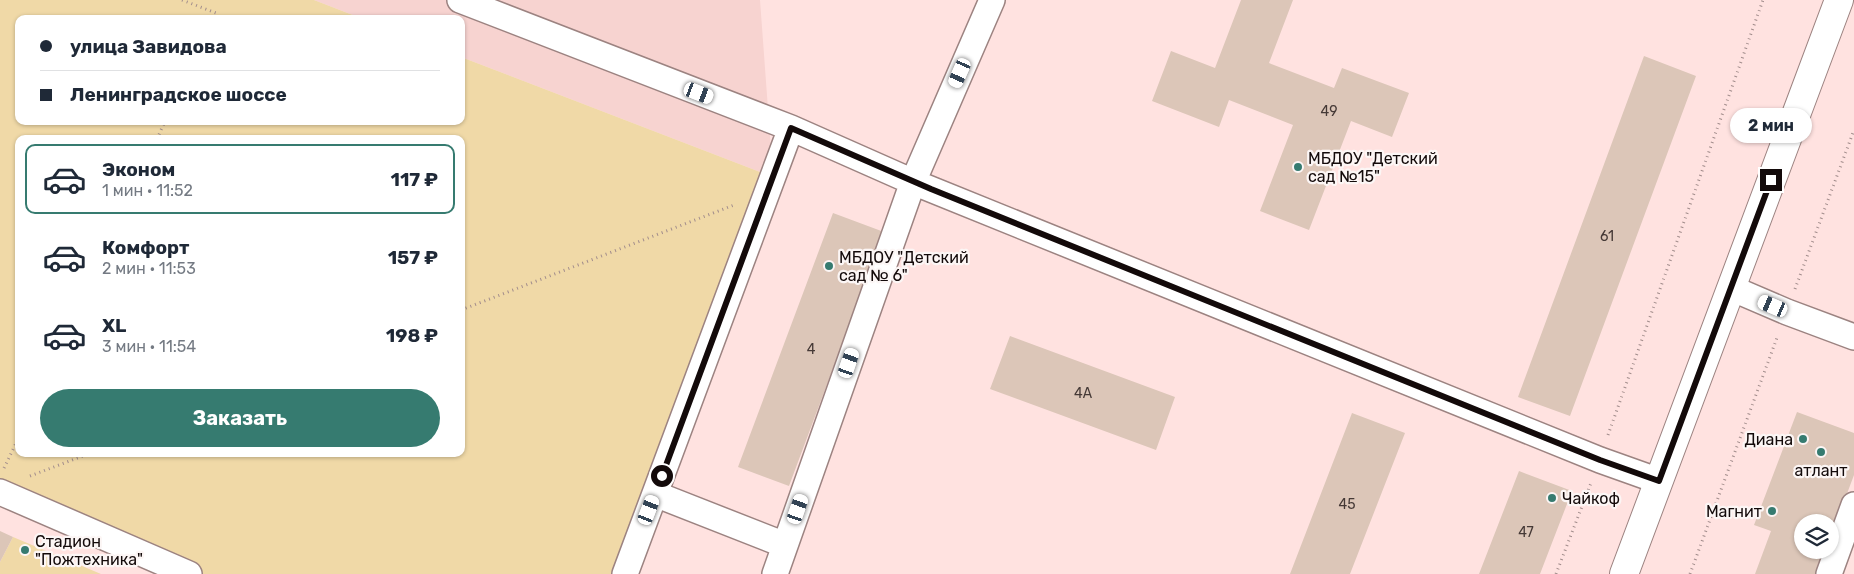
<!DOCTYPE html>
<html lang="ru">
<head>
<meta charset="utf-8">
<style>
  body { margin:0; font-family:Rubik,sans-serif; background:#f2f2f3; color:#1f2937; height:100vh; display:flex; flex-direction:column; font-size:19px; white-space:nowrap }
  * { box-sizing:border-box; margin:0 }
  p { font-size:16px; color:#747a83 }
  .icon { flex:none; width:28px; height:28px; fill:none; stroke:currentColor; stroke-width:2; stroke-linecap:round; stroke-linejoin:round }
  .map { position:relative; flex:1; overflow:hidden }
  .drawer { position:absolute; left:15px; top:135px; width:450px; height:322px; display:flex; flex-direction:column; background:#fff; border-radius:10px; box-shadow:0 1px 4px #0004 }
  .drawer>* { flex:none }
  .top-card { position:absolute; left:15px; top:15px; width:450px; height:110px; border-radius:10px; box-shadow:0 1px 4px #0004; display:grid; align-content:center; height:110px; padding:0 25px; background:#fff }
  .fabs { position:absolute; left:1794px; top:514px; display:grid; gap:10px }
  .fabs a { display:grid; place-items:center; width:45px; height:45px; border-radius:50%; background:#fff; box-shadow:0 1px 4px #0004; font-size:25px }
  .end { position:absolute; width:22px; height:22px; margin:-11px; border:6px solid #130a0a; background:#fff; box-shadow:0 0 0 2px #fff }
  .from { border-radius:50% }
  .bubble { position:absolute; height:35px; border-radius:18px; background:#fff; box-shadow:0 1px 4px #0004; font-size:16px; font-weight:700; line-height:35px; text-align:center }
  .car { position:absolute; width:15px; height:30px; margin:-15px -8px; border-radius:6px; box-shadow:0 0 4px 1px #0007; background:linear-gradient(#fff 24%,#345 0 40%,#fff 0 76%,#345 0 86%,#fff 0) }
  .top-card b { display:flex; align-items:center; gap:18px; height:48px; font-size:19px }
  .top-card b+b { border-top:1px solid #e0e1e3 }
  .top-card i { width:12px; height:12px; background:#1f2937 }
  ul { padding:9px 0 0; list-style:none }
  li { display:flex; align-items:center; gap:15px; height:70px; margin:0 10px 8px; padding:0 15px; border:2px solid transparent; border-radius:10px }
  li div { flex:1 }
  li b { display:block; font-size:19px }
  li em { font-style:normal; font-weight:700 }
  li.current { border-color:#367b70 }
  li>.icon { width:45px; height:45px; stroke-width:1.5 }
  .cta { display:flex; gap:10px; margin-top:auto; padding:10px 25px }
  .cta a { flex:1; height:58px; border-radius:30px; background:#367b70; color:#fff; font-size:20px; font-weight:700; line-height:58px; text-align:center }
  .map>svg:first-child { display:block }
  .built { fill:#f7d3d0 }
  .green { fill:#f0d9a7; fill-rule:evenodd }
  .building { fill:#dcc6b8 }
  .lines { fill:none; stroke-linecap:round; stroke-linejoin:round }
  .minor-casing { stroke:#9c8381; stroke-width:28 }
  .major-casing { stroke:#9c8381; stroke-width:30 }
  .path { stroke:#a28d8c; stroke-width:3; stroke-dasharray:1 4; stroke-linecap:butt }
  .minor { stroke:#fff; stroke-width:25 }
  .major { stroke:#fff; stroke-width:28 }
  .route { stroke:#130a0a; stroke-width:6 }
  .poi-dot { fill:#367b70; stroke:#fcf6f5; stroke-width:2 }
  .labels { text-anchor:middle; stroke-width:4.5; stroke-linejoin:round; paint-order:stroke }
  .number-label { font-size:14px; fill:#453936 }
  .poi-label { font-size:16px; fill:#130a0a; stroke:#fcf6f5; text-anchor:start }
</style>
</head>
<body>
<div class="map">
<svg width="1854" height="574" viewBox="0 0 1854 574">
  <rect width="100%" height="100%" fill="#ffe2e0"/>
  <!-- built -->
  <path class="built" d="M314,0H760L773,177L461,57V19H363Z"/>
  <!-- green -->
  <path class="green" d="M0,0H314L363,19H19V121H461V57L773,177L625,574H189L0,492ZM19,139H461V454H19Z
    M13,537L101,574H0V562Z"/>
  <!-- building -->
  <path class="building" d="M1241,0H1293L1269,63L1334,88L1342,68L1409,93L1392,137L1351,121L1309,230L1260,211L1293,125L1229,100L1219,127L1152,101L1171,51L1215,68Z
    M1644,56L1696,76L1570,416L1518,397Z
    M833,213L884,232L789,486L738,467Z
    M1010,336L1175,397L1156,450L990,389Z
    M1797,412L1854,433V475L1830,539V522H1802V550H1826L1817,574H1755L1771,531L1754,525Z
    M1352,413L1405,433L1350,574H1290Z
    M1519,471L1572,491L1540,574H1479Z
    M0,531L13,537L0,562Z"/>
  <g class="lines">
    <defs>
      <path id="minor" d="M460,0L791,128L913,182L1600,460L1659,481
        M1731,288L1787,312L1854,337
        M0,492L189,574
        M655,494L785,545
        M625,574L791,128
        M775,574L913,182L992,0
        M1829,574L1854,505"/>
      <path id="major" d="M1624,574L1839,0"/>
    </defs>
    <!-- minor casing -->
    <use href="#minor" class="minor-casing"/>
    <!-- major casing -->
    <use href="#major" class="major-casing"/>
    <!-- path -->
    <path class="path" d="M182,0L216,13L213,19
      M157,139L165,121
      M1795,289L1854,130
      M461,310L734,205
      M1608,435L1763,0
      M4,468L19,437
      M30,476L88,454
      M1556,574L1591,483
      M1690,574L1778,335"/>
    <!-- minor -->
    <use href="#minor" class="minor"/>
    <!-- major -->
    <use href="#major" class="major"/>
  </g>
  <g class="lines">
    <!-- route -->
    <path class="route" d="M662,476L791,128L931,189L1600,460L1659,481L1771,180"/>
  </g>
  <!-- markers -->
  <g class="poi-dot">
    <circle cx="1298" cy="167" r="5"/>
    <circle cx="829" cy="266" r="5"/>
    <circle cx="1803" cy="439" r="5"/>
    <circle cx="1821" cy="452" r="5"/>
    <circle cx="1552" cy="498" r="5"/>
    <circle cx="1772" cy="511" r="5"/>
    <circle cx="25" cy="550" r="5"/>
  </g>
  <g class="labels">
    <!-- number labels -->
    <g class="number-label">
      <text x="1329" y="116">49</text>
      <text x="1607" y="241">61</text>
      <text x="811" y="354">4</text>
      <text x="1083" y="398">4А</text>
      <text x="1347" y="509">45</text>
      <text x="1526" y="537">47</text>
    </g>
    <!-- poi labels -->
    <g class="poi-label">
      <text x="1308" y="164">МБДОУ "Детский<tspan x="1308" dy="18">сад №15"</tspan></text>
      <text x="839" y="263">МБДОУ "Детский<tspan x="839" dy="18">сад № 6"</tspan></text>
      <text x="1793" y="445" text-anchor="end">Диана</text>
      <text x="1821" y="476" text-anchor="middle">атлант</text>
      <text x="1562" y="504">Чайкоф</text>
      <text x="1762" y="517" text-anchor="end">Магнит</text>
      <text x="35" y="547">Стадион<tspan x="35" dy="18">"Пожтехника"</tspan></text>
    </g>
  </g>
</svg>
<div class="fabs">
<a><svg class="icon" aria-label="layers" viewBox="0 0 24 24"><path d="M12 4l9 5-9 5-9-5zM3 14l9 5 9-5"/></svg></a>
</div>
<i class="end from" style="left:662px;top:476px"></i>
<i class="end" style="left:1771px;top:180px"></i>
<div class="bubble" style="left:1730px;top:108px;width:82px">2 мин</div>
<i class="car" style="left:960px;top:73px;rotate:204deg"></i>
<i class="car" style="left:699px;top:93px;rotate:111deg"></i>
<i class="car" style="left:1773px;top:306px;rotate:293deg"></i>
<i class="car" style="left:849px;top:363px;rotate:19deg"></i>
<i class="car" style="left:798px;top:509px;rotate:19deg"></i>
<i class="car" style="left:649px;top:510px;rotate:21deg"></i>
<div class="top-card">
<b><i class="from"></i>улица Завидова</b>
<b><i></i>Ленинградское шоссе</b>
</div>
<section class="drawer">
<ul>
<li class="current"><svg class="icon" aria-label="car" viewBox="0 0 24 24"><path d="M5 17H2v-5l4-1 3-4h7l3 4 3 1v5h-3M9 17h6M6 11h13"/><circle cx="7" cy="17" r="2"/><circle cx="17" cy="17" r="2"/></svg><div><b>Эконом</b><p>1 мин · 11:52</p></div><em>117 ₽</em></li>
<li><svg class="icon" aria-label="car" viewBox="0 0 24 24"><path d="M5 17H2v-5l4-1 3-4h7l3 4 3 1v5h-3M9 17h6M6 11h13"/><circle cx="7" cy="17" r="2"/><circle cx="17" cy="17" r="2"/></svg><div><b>Комфорт</b><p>2 мин · 11:53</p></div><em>157 ₽</em></li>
<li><svg class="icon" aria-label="car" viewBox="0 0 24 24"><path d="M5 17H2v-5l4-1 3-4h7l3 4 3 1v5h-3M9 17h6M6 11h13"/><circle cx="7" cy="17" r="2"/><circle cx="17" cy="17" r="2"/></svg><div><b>XL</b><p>3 мин · 11:54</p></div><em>198 ₽</em></li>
</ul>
<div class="cta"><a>Заказать</a></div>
</section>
</div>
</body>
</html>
